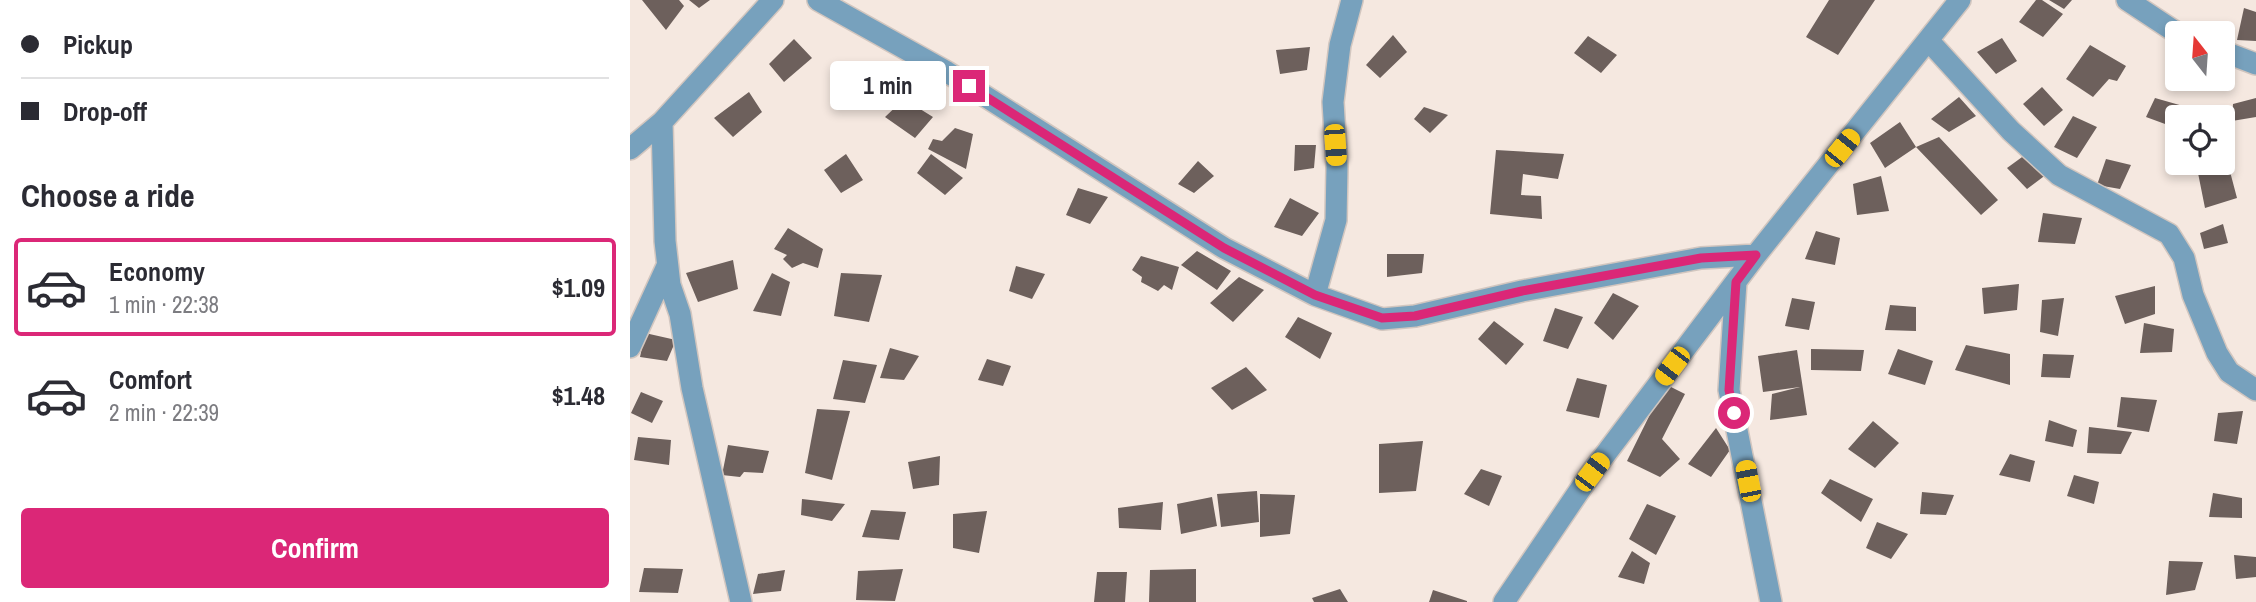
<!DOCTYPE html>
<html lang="en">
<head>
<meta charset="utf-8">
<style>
  body { margin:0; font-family:"Archivo Narrow",sans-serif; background:#f2f2f3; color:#2b2b33; height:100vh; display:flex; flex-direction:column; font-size:26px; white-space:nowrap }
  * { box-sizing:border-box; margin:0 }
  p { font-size:23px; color:#7c7c81 }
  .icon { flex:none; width:38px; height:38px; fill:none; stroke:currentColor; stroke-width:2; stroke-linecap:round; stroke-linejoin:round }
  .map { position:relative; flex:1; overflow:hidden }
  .panel { display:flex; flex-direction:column; background:#fff; width:630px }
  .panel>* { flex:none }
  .top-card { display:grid; align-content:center; height:154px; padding:0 21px; background:#fff }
  .needle { width:46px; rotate:343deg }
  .fabs { position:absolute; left:1535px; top:21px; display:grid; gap:14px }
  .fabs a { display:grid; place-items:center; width:70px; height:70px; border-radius:7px; background:#fff; box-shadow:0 4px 10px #0003; font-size:35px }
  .end { position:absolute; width:32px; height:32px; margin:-16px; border:9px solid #db2777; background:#fff; box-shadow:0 0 0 4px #fff }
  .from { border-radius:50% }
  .bubble { position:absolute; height:49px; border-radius:7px; background:#fff; box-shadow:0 4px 10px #0003; font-size:23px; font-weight:700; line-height:49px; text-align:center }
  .car { position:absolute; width:21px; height:42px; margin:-21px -10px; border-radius:9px; box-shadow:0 0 5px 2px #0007; background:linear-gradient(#f5c518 24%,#345 0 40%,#f5c518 0 76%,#345 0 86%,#f5c518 0) }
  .top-card b { display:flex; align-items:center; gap:24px; height:66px; font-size:26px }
  .top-card b+b { border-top:2px solid #e1e1e2 }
  .top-card i { width:18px; height:18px; background:#2b2b33 }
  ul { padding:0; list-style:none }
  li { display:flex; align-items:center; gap:21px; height:98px; margin:0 14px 10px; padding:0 7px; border:4px solid transparent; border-radius:7px }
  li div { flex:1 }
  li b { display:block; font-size:26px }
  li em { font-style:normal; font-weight:700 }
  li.on { border-color:#db2777 }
  li>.icon { width:63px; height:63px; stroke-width:1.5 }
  h2 { padding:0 21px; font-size:32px; line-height:84px }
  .cta { display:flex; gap:14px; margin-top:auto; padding:14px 21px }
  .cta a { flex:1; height:80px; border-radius:7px; background:#db2777; color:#fff; font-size:28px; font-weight:700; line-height:80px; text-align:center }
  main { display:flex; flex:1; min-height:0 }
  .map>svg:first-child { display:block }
  .building { fill:#6d605c }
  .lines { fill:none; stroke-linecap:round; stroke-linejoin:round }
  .minor-casing { stroke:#d2c6bf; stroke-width:24 }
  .minor { stroke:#77a1bd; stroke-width:21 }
  .route { stroke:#db2777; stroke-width:9 }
</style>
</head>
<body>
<main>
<section class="panel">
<div class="top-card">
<b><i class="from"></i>Pickup</b>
<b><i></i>Drop-off</b>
</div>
<h2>Choose a ride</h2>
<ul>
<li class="on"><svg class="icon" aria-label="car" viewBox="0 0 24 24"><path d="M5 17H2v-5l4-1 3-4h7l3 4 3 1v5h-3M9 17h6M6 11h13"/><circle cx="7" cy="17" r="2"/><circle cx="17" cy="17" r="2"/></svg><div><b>Economy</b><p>1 min · 22:38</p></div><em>$1.09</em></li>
<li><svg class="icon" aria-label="car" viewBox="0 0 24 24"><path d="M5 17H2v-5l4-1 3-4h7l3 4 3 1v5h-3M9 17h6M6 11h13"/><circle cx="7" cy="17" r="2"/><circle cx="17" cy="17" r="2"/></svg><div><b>Comfort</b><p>2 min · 22:39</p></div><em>$1.48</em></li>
</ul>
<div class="cta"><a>Confirm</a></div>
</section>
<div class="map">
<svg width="1626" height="602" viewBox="0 0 1626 602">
  <rect width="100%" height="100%" fill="#f5e8e0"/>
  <!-- building -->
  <path class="building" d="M12,0H49L54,6L36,30Z
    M59,0H80L69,8Z
    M1199,0H1245L1208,55L1176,37Z
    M1406,0H1412L1433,14L1413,37L1389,22Z
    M1419,0H1442L1434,9Z
    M1614,8L1626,12V41L1607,40Z
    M763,35L777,52L750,78L736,65Z
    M958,36L987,55L971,73L944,53Z
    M1372,38L1387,61L1366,74L1347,52Z
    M164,39L182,58L154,82L139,64Z
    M1460,45L1496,66L1487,81L1479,79L1463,97L1436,79Z
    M680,47L677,70L650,74L646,50Z
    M1412,87L1433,110L1414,126L1393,104Z
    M119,92L132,112L103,137L84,118Z
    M1329,97L1346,116L1319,132L1301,119Z
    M1525,98L1560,108L1554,117H1547L1546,128L1516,117Z
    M1626,98V117L1602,121L1603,104Z
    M274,99L303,117L285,138L255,117Z
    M794,107L818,115L800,133L784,119Z
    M1443,116L1467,127L1447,158L1424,147Z
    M1270,122L1286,147L1255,168L1240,143Z
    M325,128L343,134L336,169L298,149L303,139L312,141Z
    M1309,137L1368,200L1351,215L1286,147Z
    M665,145H686L684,168L664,171Z
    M866,150L934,154L928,179L893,174L891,195L911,196L912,219L860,214Z
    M1399,152L1417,174L1397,189L1377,168Z
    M216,154L233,180L211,193L194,170Z
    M301,154L333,178L315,195L287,173Z
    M1476,159L1501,165L1490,189L1467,185Z
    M568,161L584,176L564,193L548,184Z
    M1598,164L1607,198L1575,208L1568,173Z
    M1251,176L1259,211L1227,215L1223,184Z
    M448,188L478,197L460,224L436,215Z
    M660,198L689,213L672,236L644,227Z
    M1413,213L1452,218L1445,244L1408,242Z
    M1593,224L1598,243L1574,249L1570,233Z
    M158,228L193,249L188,268L173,263L162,268L153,259L157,255L144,249Z
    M1186,231L1210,238L1205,265L1175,259Z
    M567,251L601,271L587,290L551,265Z
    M757,254H794L792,273L757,277Z
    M511,256L549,267L542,290L534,285L528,291L511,282L512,277L502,270Z
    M103,260L108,289L68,302L56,273Z
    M386,266L415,274L402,299L379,291Z
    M142,273L160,282L151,316L123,311Z
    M211,273L252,275L239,322L204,316Z
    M609,277L634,290L603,322L580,303Z
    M1389,284L1387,310L1354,314L1352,288Z
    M1525,286V314L1495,324L1485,296Z
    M983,293L1009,306L983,340L964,323Z
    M1162,298L1185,302L1179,330L1155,326Z
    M1434,298L1428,336L1410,332L1412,300Z
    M1260,305L1286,307V331L1255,330Z
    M925,308L953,317L938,349L913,341Z
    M668,317L702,333L690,359L655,337Z
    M864,321L894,344L876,365L848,339Z
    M1514,323L1544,329L1542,352L1510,353Z
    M15,333L46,340L37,361L10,357Z
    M1336,345L1380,354V385L1325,370Z
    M260,348L289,356L274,380L250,378Z
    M1181,349L1234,350L1231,371L1181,370Z
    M1268,349L1303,361L1295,385L1258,374Z
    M1167,350L1177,415L1140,420L1142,394L1170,387L1133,392L1128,356Z
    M1413,354L1444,355L1440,378L1411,377Z
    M357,359L381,366L373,386L348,380Z
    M213,360L247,365L235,403L203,399Z
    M616,367L637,390L602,410L581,388Z
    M947,378L977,385L969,418L936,411Z
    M1035,384L1055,394L1032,439L1050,459L1030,477L997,461Z
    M11,392L33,401L22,423L1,413Z
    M1491,397L1527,400L1519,432L1487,427Z
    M187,409L220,411L202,480L175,473Z
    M1613,411L1607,444L1584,441L1588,413Z
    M1419,420L1447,430L1443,447L1415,441Z
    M1243,421L1269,443L1245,468L1218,449Z
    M1459,427L1502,432L1491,454L1457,453Z
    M1086,428L1100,450L1081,477L1058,464Z
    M8,437L41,440L39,465L4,460Z
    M793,441L786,491L749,493V444Z
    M98,445L139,451L133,473L114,472L110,477L92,475Z
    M1380,454L1405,461L1400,482L1369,475Z
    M310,456L309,485L283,489L278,462Z
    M851,469L872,476L859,506L834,494Z
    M1444,475L1469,482L1464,504L1437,496Z
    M1200,479L1243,499L1231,522L1191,493Z
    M627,491L629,522L591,527L587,494Z
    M1292,492L1324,495L1316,515L1290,514Z
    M1583,493L1612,498V518L1579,517Z
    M630,494L665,495L660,534L630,537Z
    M582,497L587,526L551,534L547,504Z
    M172,499L215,504L202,521L171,515Z
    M533,502L531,530L489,528L488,508Z
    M1017,504L1046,516L1026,555L999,539Z
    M241,510L276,512L269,540L232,537Z
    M357,511L349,553L323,548V514Z
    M1247,522L1278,534L1261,559L1236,548Z
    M1002,551L1020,563L1014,584L988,577Z
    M1604,555L1626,557V577L1606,579Z
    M1539,561L1573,562L1565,590L1536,595Z
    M14,568L53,569L48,593L9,592Z
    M273,569L265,601L226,600L228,571Z
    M566,569V602H519L520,570Z
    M155,570L151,591L123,594L128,574Z
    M467,572H497L495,602H464Z
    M710,589L718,602H684L682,598Z
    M803,590L837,601V602H799Z"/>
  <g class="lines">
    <defs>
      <path id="minor" d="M188,0L317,72L594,248L685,295L752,319L785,316L892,291L1071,258L1126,255
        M1497,0L1547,33
        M1298,40L1381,131L1429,175L1539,234L1554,258L1563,295L1587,353L1599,372L1626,390
        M1592,51L1626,64
        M32,122L35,241L40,285L50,314L62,388L111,602
        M0,149L32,122L143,0
        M1106,282L1099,390L1141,602
        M685,295L706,220L707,167L703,102L710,45L722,0
        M0,347L37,266
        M874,602L962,472L1126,255L1330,0"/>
    </defs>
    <!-- minor casing -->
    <use href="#minor" class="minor-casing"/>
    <!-- minor -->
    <use href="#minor" class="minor"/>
  </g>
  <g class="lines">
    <!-- route -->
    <path class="route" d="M339,86L594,248L685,295L752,318L785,316L892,291L1071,258L1126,255L1106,282L1099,390L1104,413"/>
  </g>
</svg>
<div class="fabs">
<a><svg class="needle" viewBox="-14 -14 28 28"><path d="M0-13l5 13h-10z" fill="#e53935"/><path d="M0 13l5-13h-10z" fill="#7c7c81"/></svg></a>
<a><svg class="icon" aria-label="locate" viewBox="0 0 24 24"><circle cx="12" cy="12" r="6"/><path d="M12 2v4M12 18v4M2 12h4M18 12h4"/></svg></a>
</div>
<i class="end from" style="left:1104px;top:413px"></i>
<i class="end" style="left:339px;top:86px"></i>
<div class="bubble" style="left:200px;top:61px;width:116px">1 min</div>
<i class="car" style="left:705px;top:145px;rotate:176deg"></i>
<i class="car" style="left:1212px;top:148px;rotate:39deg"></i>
<i class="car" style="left:1042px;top:366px;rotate:217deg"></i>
<i class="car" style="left:962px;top:472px;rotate:37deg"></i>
<i class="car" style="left:1118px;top:481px;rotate:349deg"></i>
</div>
</main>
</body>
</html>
